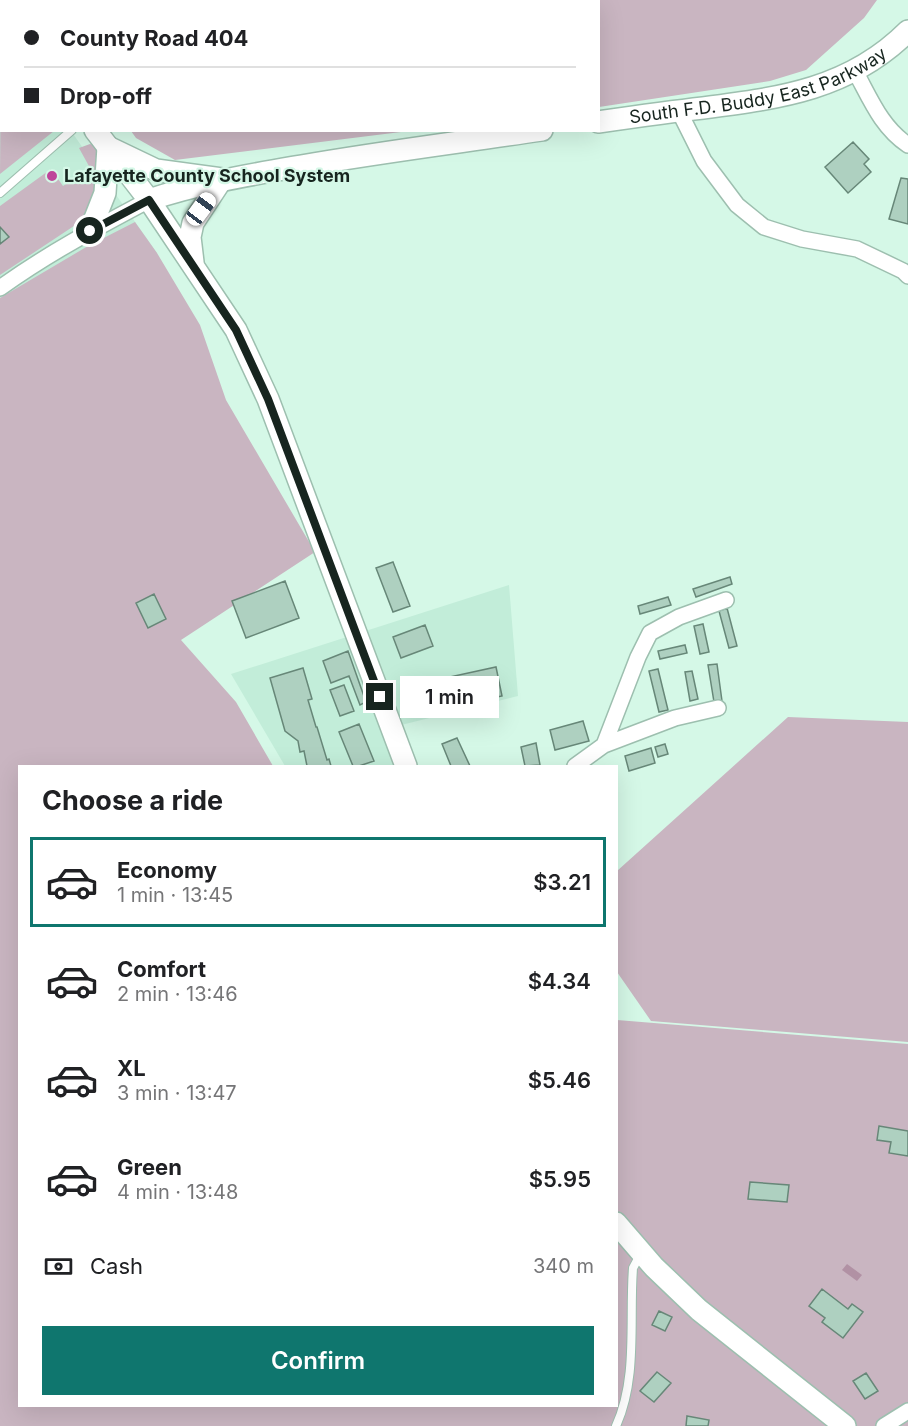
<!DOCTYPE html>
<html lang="en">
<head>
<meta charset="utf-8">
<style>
  body { margin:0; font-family:Inter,sans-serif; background:#f6f6f6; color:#202124; height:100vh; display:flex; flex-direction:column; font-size:22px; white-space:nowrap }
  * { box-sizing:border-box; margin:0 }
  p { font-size:20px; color:#757577 }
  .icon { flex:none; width:33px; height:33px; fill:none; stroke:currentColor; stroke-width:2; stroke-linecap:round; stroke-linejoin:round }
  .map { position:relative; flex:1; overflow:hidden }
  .details { position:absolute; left:18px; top:765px; width:600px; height:642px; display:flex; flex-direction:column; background:#fff; border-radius:0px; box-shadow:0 6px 24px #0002 }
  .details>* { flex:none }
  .top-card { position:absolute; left:0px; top:0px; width:600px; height:132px; box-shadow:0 6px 24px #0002; display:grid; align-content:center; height:132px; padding:0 24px; background:#fff }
  .end { position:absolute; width:27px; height:27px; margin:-14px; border:8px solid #17251f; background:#fff; box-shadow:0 0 0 3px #fff }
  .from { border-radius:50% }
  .bubble { position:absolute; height:42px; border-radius:0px; background:#fff; box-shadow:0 6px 24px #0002; font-size:20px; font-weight:600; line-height:42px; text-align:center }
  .car { position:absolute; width:18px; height:36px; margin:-18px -9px; border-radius:8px; box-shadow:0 0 4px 2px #0007; background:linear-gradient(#fff 24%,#345 0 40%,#fff 0 76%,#345 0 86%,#fff 0) }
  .top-card b { display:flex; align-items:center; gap:21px; height:57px; font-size:22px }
  .top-card b+b { border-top:2px solid #e0e0e0 }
  .top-card i { width:15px; height:15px; background:#202124 }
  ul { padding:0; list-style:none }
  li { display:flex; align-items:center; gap:18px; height:90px; margin:0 12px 9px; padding:0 12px; border:3px solid transparent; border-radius:0px }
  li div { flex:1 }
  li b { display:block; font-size:22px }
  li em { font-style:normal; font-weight:600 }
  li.active { border-color:#0f766e }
  li>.icon { width:54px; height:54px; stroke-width:1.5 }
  h2 { padding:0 24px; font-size:27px; line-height:72px }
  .pay { display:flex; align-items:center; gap:15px; height:66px; padding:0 24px; font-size:22px }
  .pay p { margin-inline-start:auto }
  .primary-button { display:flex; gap:12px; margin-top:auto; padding:12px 24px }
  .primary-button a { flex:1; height:69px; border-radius:0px; background:#0f766e; color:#fff; font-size:24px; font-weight:600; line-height:69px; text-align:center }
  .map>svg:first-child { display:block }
  .built { fill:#c2edd9 }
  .green { fill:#c9b5c1 }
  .water { fill:#b191a4 }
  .building { fill:#aed0c0; stroke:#678778; stroke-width:1.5 }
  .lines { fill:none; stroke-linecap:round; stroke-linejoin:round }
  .lane-casing { stroke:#9dbfaf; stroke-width:10 }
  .street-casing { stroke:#9dbfaf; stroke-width:18 }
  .secondary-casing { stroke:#9dbfaf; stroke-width:24 }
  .lane { stroke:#fff; stroke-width:8 }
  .street { stroke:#fff; stroke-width:15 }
  .secondary { stroke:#fff; stroke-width:21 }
  .route { stroke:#17251f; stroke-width:8 }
  .poi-dot { fill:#be469a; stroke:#d5f8e7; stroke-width:2 }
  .labels { text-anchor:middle; stroke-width:4.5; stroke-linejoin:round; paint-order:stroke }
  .street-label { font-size:18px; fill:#17251f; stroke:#d5f8e7 }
  .poi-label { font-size:18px; font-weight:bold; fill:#17251f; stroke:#d5f8e7; text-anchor:start }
</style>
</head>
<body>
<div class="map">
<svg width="908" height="1426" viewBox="0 0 908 1426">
  <rect width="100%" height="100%" fill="#d5f8e7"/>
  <!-- built -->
  <path class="built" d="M0,25L2,130L71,131L157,253L0,367Z
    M509,585L518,696L381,730L394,766H285L231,674Z"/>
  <!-- green -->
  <path class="green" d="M46,0H877L864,18L806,70L770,81L599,107L598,2Z
    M1,52L2,130L54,131L0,174Z
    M131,131H409L175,160L136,138Z
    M90,144L101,147L104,153L89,216L0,275V244L8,237L0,227V206L51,169L63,186L90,168L79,148Z
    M135,222L157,253L200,325L226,400L315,552L181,640L236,702L273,766H20V1406H616L617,1020L908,1044V1426H0V298L88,246Z
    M788,717L908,722V1042L651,1021L617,972V871Z"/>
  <!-- water -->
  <path class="water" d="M847,1264L862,1275L857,1281L842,1270Z"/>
  <!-- building -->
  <path class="building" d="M220,0H246L220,2Z
    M853,142L869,159L864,164L871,172L848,193L825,167Z
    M901,178L908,179V224L889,219Z
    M0,227L9,237L0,244Z
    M393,562L410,606L393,612L376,568Z
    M730,577L732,584L696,597L693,589Z
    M285,581L299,618L246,638L232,601Z
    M154,594L166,619L148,628L136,603Z
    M668,597L671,605L640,614L638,606Z
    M727,608L737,646L729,648L719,611Z
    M703,624L709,652L700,654L694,626Z
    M425,625L433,646L401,658L393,637Z
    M685,645L687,653L660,659L658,651Z
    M348,651L366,702L360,705L349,676L331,683L323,661Z
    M717,664L722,701L714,702L708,665Z
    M496,667L502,696L474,702L472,690L449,695L445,678Z
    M303,668L312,699L308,700L316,727H317L327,760L329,759L331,766H307L304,751L300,752L298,741L285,731L270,678Z
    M658,669L668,710L659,712L649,671Z
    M692,671L698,699L690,701L685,672Z
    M344,685L354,711L340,716L330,690Z
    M583,721L589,741L555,750L550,730Z
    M359,724L374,761L359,766H353L339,732Z
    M457,738L470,766H451L442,744Z
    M536,743L540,765L525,766L521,747Z
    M665,744L668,754L658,757L655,747Z
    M651,748L655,763L629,771L625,756Z
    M879,1126L908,1131V1156L889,1153L891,1142L877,1140Z
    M750,1182L789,1185L787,1202L748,1199Z
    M822,1289L848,1309L852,1304L863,1312L843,1338L822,1322L825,1318L809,1306Z
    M659,1311L672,1317L665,1331L652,1325Z
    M657,1372L671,1383L654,1402L640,1391Z
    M866,1373L878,1391L865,1399L853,1381Z
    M687,1416L709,1420L708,1426H686Z"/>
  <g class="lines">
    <defs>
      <path id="lane" d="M0,44L2,42
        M0,193L72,130
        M616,1426C638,1378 629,1320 633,1268L640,1255"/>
      <path id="street" d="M855,71C870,98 881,127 908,145
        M679,111L704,161L737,205L764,227L802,239L857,249L903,271L908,276
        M0,288C47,254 98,227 149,200
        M604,745L638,657L650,633L679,617L726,600
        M575,766L604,745L675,718L718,708
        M884,1426L908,1411"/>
      <g id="secondary">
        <path d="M11,0L12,2"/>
        <path id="s1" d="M598,122C633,117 668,112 703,108C781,98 850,89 908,31"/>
        <path d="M95,130L149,200L236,330L268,399L406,766"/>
        <path d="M149,200C200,183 249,175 301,166C381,152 462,142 542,130"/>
        <path d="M90,231L105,193L108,147L156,170L222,179L193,223L190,237L193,262"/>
        <path d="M616,1223L654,1267L699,1310L845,1426"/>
      </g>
    </defs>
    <!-- lane casing -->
    <use href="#lane" class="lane-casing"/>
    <!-- street casing -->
    <use href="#street" class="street-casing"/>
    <!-- secondary casing -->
    <use href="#secondary" class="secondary-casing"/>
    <!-- lane -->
    <use href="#lane" class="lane"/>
    <!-- street -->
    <use href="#street" class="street"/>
    <!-- secondary -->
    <use href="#secondary" class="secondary"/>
  </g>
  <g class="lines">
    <!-- route -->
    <path class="route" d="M90,231L149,200L236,330L268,399L380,697"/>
  </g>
  <!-- markers -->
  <circle class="poi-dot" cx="52" cy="176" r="6"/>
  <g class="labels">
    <!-- street labels -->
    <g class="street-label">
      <text dy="6" stroke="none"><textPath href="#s1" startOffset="165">South F.D. Buddy East Parkway</textPath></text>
    </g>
    <!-- poi labels -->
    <g class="poi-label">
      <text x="64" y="182">Lafayette County School System</text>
    </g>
  </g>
</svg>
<i class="end from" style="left:90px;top:231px"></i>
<i class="end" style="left:380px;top:697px"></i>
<div class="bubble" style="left:400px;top:676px;width:99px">1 min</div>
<i class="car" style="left:201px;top:209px;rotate:37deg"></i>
<div class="top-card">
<b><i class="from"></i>County Road 404</b>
<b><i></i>Drop-off</b>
</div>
<section class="details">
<h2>Choose a ride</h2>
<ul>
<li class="active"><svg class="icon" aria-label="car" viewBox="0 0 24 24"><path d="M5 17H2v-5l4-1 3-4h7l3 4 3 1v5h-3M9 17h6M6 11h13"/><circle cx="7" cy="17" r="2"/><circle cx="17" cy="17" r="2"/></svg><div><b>Economy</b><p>1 min · 13:45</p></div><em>$3.21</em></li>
<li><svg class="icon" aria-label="car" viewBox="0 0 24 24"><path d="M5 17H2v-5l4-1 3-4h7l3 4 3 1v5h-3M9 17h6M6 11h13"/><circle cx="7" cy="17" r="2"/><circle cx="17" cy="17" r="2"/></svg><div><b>Comfort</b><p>2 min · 13:46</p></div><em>$4.34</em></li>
<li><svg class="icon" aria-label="car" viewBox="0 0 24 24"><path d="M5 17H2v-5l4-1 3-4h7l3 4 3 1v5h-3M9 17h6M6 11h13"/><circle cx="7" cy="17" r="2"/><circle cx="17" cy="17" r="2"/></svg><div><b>XL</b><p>3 min · 13:47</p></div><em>$5.46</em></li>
<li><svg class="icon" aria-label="car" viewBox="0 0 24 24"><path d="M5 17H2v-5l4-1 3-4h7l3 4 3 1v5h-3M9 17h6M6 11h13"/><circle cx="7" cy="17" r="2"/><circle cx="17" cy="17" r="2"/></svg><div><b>Green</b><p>4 min · 13:48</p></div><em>$5.95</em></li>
</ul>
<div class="pay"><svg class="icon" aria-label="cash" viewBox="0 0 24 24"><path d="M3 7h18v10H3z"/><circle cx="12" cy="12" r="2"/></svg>Cash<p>340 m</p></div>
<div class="primary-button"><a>Confirm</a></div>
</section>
</div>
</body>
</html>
